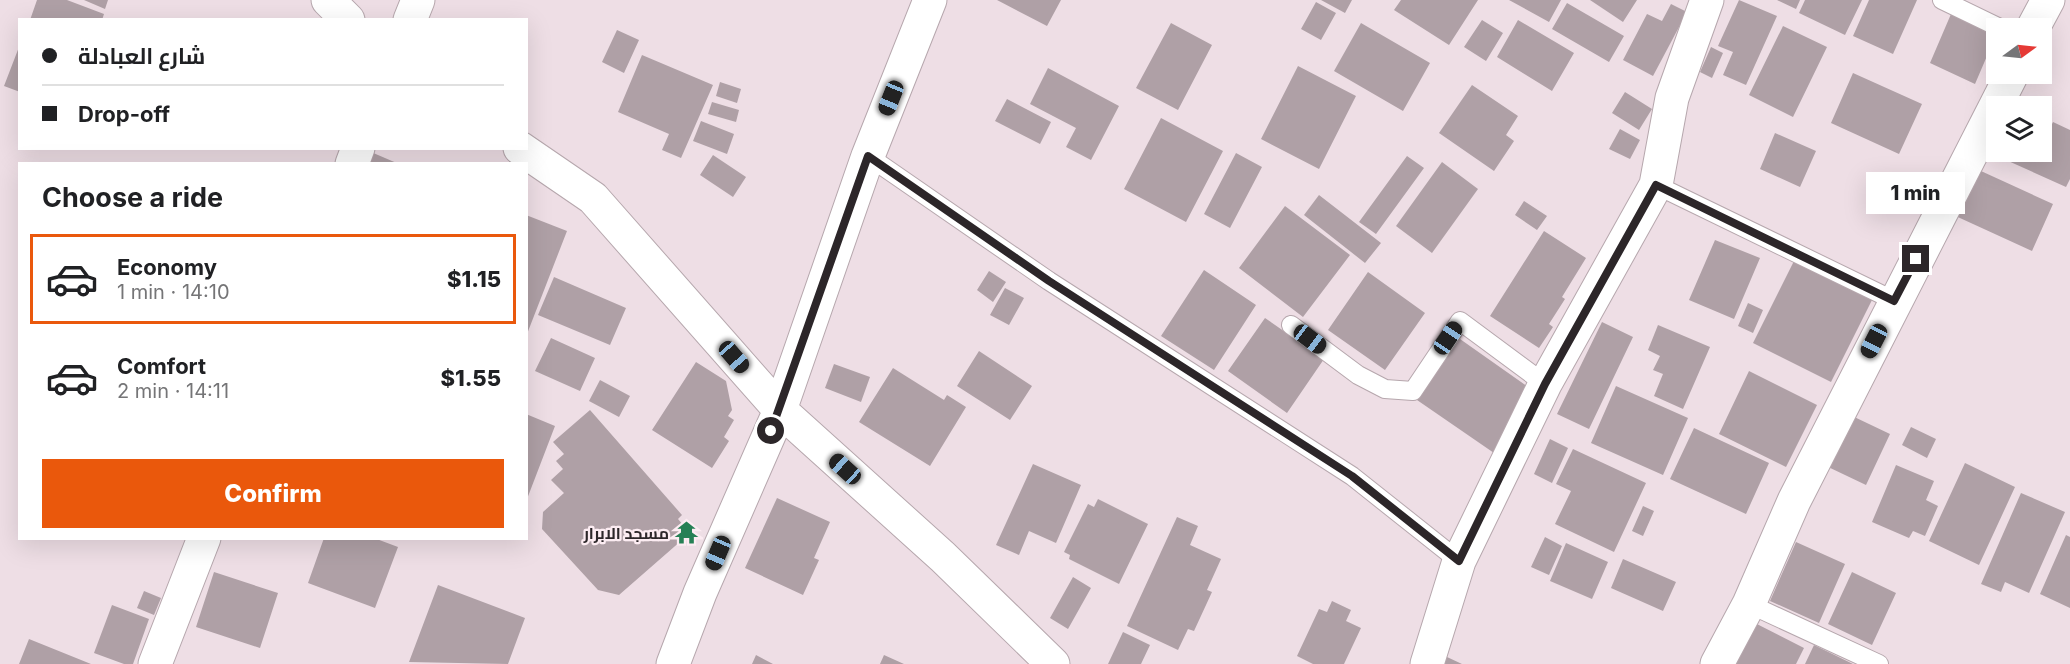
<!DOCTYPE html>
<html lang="en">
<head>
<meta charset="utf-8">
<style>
  body { margin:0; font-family:Inter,Cairo,sans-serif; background:#f2f2f2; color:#202124; height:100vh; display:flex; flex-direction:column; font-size:22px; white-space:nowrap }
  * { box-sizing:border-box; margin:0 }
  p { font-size:20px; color:#757577 }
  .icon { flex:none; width:33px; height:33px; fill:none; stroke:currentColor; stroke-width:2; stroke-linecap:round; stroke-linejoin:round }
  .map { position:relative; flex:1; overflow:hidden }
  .details { position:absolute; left:18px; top:162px; width:510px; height:378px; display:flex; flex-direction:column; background:#fff; border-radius:0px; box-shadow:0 6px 24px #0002 }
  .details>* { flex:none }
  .top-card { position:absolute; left:18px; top:18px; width:510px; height:132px; border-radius:0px; box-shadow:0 6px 24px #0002; display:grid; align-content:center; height:132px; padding:0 24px; background:#fff }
  .needle { width:39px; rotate:75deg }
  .tools { position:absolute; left:1986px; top:18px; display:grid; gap:12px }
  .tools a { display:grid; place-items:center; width:66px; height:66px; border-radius:0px; background:#fff; box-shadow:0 6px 24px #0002; font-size:30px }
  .end { position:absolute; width:27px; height:27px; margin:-14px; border:8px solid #2c2629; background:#fff; box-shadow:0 0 0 3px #fff }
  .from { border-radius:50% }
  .bubble { position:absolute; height:42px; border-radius:0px; background:#fff; box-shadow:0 6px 24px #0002; font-size:20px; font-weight:800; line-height:42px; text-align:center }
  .car { position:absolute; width:18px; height:36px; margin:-18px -9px; border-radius:8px; box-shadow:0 0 4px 2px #0007; background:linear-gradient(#222 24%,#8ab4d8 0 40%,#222 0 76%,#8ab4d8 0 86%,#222 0) }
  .top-card b { display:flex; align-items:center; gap:21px; height:57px; font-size:22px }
  .top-card b+b { border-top:2px solid #e0e0e0 }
  .top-card i { width:15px; height:15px; background:#202124 }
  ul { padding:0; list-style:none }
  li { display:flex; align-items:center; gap:18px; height:90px; margin:0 12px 9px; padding:0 12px; border:3px solid transparent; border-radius:0px }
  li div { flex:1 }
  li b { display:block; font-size:22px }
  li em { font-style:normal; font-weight:800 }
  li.active { border-color:#ea580c }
  li>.icon { width:54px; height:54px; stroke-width:1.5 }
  h2 { padding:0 24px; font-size:27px; line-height:72px }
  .button { display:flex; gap:12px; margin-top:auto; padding:12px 24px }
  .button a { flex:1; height:69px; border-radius:0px; background:#ea580c; color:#fff; font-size:24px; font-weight:800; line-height:69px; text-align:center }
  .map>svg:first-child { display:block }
  .building { fill:#afa0a6 }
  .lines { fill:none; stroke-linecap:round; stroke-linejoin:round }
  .service-casing { stroke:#b6a7ad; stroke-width:20 }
  .minor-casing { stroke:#b6a7ad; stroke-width:35 }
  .service { stroke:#fff; stroke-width:18 }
  .minor { stroke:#fff; stroke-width:33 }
  .route { stroke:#2c2629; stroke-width:8 }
  .labels { text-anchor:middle; stroke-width:4.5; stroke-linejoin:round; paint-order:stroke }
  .poi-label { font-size:16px; font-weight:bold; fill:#2c2629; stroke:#fcecf2; text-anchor:end }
</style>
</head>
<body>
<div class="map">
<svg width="2070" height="664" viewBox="0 0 2070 664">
  <rect width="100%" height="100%" fill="#eedee5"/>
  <!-- building -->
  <path class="building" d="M37,0H67L104,14L102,20H30Z
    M84,0H108L105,9Z
    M997,0H1061L1047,26Z
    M1321,0H1352L1345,13Z
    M1401,0H1478L1449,45L1394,10Z
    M1509,0H1561L1549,22Z
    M1590,0H1637L1623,22Z
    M1739,0L1777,16L1746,85L1723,75L1733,52L1718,46Z
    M1777,0H1800L1796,9Z
    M1805,0H1862L1845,35L1799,13Z
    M1869,0H1917L1893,54L1853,36Z
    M1316,2L1336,13L1321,40L1301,29Z
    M1567,3L1624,36L1609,62L1552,29Z
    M1671,4L1687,12L1653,76L1623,60L1647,14L1662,21Z
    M1951,14L1996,35L1975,84L1930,63Z
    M1482,20L1503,33L1486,61L1464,47Z
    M1518,20L1574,53L1552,91L1497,57Z
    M1171,23L1212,45L1178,110L1136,88Z
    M1361,23L1430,63L1403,111L1334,71Z
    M1783,26L1827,47L1793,117L1749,95Z
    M617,30L639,40L624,73L602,62Z
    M19,47H20V92L4,86Z
    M1711,47L1723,53L1712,78L1700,72Z
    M642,55L713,85L681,158L662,150L669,134L618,112Z
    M1298,66L1356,96L1319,169L1261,139Z
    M1048,68L1119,106L1091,160L1066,147L1076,128L1030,104Z
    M1853,73L1922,104L1899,154L1831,123Z
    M720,82L741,89L737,103L716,96Z
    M1472,85L1518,116L1506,135L1514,141L1494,171L1439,133Z
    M1625,92L1652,109L1639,130L1612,113Z
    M1007,99L1051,122L1040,144L995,121Z
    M712,102L739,110L736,122L708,114Z
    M1161,118L1223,151L1186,222L1124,189Z
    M701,121L734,134L727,154L693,141Z
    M2053,122L2070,130V179L2066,187L2006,160L2010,152H2042V128L2048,132Z
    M1620,129L1640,140L1630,159L1609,149Z
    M1775,133L1816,151L1800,187L1760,169Z
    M364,149L399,164H358Z
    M1236,153L1262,167L1230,228L1204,214Z
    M713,155L746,177L733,197L700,175Z
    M1407,156L1424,168L1376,234L1359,222Z
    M1442,162L1478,189L1432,253L1396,226Z
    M1970,166L2053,204L2032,251L1949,213Z
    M1319,195L1381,243L1365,263L1304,215Z
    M1524,201L1547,216L1537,230L1515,215Z
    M1285,206L1350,255L1303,317L1239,268Z
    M526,215L567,231L527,334H526Z
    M1544,231L1586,258L1562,297L1565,299L1549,324L1553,327L1539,348L1490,316Z
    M1715,240L1760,258L1734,319L1689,300Z
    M1796,257L1874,296L1831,382L1753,343Z
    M1204,270L1256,305L1214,370L1161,336Z
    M989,271L1006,282L993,302L977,290Z
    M1368,272L1425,313L1385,370L1328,330Z
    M554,277L626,308L610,345L538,315Z
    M1005,288L1024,298L1009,325L990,315Z
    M1748,303L1763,310L1753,333L1738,326Z
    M1265,318L1324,359L1287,413L1228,371Z
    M1602,322L1633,337L1589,429L1557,414Z
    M1658,325L1710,347L1683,409L1654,396L1663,374L1653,370L1660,356L1648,350Z
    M551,338L595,358L580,391L535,371Z
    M1460,339L1528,387L1494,453L1417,400Z
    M979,351L1032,386L1010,420L957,386Z
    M696,362L726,381L732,410L728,416L734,420L724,437L729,441L712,468L652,430Z
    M834,364L870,377L861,402L825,388Z
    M893,368L944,400L947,395L966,407L930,466L859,422Z
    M1749,371L1817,405L1786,467L1719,434Z
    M600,380L630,396L619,417L589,401Z
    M1616,386L1688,418L1663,475L1591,443Z
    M590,410L682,515L678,519L690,533L619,595L598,590L542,529L543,512L564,493L551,480L563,469L556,461L564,454L553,442Z
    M526,414L555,426L527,499H526Z
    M1848,414L1890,434L1866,485L1824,465Z
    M1911,427L1936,439L1927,458L1902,445Z
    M1694,428L1769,463L1746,514L1670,479Z
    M1550,439L1568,448L1552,483L1534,474Z
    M1573,449L1646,483L1614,552L1555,524L1571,491L1556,484Z
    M1965,463L2015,487L1979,565L1929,541Z
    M1033,464L1081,485L1056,543L1029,531L1019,555L996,545Z
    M1896,465L1934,481L1926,500L1938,506L1925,536L1913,531L1909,538L1872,522Z
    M2021,493L2065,512L2029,593L2005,582L2001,592L1981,584Z
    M777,498L830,522L814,558L819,560L803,595L745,568Z
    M1098,499L1148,524L1119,584L1069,559L1070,555L1064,552L1088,504L1094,507Z
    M1643,506L1654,511L1643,536L1632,531Z
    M1177,517L1198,526L1190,545L1221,559L1207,590L1212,592L1194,631L1188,629L1178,650L1127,626Z
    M2066,535L2070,537V608L2040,594Z
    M1545,537L1562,546L1549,575L1531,567Z
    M324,538H374L398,547L375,608L308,583Z
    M1796,542L1845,564L1819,623L1770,601Z
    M1566,543L1608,562L1592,599L1550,581Z
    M1623,559L1676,582L1663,611L1611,588Z
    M214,572L278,593L260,648L196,627Z
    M1852,572L1896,593L1872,645L1828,624Z
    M1073,577L1091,588L1068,629L1050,618Z
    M438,585L525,618L508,664L409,662Z
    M144,591L161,598L154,615L137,608Z
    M1332,601L1351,610L1346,621L1361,628L1344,664H1313L1297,656L1319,609L1327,612Z
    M112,605L149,619L133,664H124L94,653Z
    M1749,620L1804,648L1796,664H1727Z
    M1123,632L1150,645L1141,664H1108Z
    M29,639L91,664H19Z
    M1814,645L1853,664H1805Z
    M756,655L773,664H752Z
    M884,655L904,664H880Z
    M1447,657L1462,664H1444Z"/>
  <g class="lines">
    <defs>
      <path id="service" d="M1942,0L2000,28
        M868,156L1049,281L1352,476L1459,561
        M1656,185L1895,301
        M1291,325L1358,375L1385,389L1413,391L1460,321L1545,384
        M1749,604L1879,664"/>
      <path id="minor" d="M328,0L348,20
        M410,20L418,0
        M2033,28L2048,0
        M520,148L593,198L780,410L943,557L1053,664
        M352,164L358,148
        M155,664L204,538
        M673,664L700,593L780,410L868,156L930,0
        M1427,664L1459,561L1545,384L1656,185L1672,98L1707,0
        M1717,664L1749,604L1794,501L2012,74"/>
    </defs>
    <!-- service casing -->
    <use href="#service" class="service-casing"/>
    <!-- minor casing -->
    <use href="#minor" class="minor-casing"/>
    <!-- service -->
    <use href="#service" class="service"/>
    <!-- minor -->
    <use href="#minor" class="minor"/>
  </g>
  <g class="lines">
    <!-- route -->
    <path class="route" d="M771,431L868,156L1049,281L1352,476L1459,561L1545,384L1656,185L1894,301L1916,259"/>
  </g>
  <!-- icons -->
  <defs>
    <symbol id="temple-bare" viewBox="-9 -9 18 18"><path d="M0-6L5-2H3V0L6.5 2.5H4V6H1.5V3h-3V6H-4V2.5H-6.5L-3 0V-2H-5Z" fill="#268055" stroke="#fcecf2" stroke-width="2.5" paint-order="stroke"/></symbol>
  </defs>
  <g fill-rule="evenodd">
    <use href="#temple-bare" x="670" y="516" width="33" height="33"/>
  </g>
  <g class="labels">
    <!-- poi labels -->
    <g class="poi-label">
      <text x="669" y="539">مسجد الابرار</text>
    </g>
  </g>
</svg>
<div class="tools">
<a><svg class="needle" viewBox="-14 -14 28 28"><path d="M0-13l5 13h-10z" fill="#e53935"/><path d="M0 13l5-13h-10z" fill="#757577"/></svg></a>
<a><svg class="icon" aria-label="layers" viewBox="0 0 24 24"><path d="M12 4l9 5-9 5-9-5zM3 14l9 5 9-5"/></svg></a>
</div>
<i class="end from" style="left:771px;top:431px"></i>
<i class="end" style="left:1916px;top:259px"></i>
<div class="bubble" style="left:1866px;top:172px;width:99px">1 min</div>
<i class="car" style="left:891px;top:98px;rotate:202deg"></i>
<i class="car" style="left:1448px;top:338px;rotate:34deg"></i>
<i class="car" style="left:1310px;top:339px;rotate:127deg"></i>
<i class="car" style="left:1874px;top:341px;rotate:207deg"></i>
<i class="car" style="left:734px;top:357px;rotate:139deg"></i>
<i class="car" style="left:845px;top:469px;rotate:312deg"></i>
<i class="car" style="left:718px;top:553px;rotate:203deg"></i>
<div class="top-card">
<b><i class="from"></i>شارع العبادلة</b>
<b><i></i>Drop-off</b>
</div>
<section class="details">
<h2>Choose a ride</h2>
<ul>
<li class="active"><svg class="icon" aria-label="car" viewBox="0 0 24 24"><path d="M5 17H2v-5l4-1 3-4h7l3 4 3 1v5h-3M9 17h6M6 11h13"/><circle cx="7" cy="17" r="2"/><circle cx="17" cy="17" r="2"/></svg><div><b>Economy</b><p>1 min · 14:10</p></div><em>$1.15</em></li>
<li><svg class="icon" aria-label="car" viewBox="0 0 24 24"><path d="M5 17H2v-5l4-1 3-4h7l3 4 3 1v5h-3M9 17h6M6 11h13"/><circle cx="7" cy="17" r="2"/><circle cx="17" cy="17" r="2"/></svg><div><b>Comfort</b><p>2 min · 14:11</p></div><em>$1.55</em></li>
</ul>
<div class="button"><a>Confirm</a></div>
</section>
</div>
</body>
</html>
